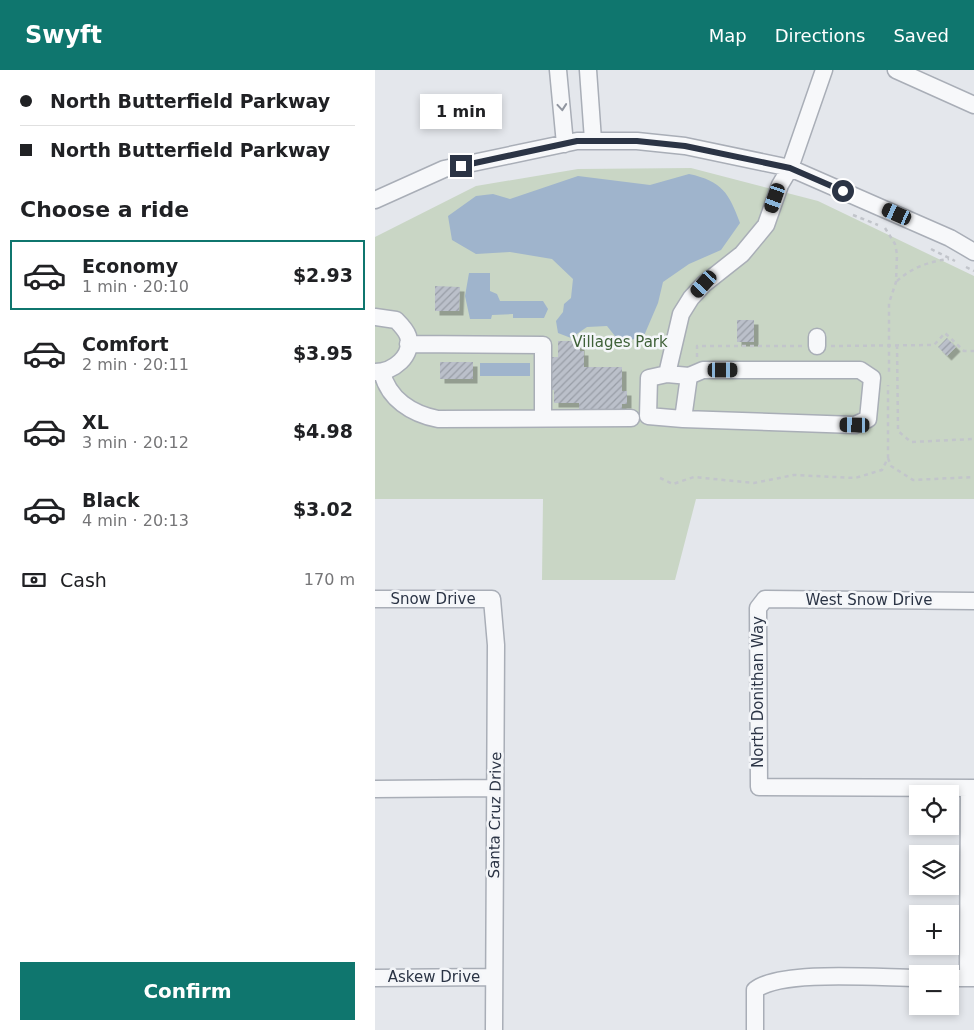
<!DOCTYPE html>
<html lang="en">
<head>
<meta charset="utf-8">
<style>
  body { margin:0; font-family:"DejaVu Sans",sans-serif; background:#f2f2f2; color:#202124; height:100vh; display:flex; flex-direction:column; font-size:19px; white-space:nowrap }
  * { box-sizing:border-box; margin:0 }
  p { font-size:16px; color:#757577 }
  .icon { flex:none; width:28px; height:28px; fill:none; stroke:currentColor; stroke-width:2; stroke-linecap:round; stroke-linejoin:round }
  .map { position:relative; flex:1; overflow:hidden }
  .sheet { display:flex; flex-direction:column; background:#fff; width:375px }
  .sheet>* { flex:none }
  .guide { display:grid; align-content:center; height:110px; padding:0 20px; background:#fff }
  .controls { position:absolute; left:534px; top:715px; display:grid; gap:10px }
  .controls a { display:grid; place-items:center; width:50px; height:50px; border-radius:0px; background:#fff; box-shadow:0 2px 8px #0003; font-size:25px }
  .end { position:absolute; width:22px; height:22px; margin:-11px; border:6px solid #2b3445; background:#fff; box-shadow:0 0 0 2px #fff }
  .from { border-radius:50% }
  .bubble { position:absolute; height:35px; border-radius:0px; background:#fff; box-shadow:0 2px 8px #0003; font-size:16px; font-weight:700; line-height:35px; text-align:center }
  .car { position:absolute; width:15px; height:30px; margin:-15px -8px; border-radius:6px; box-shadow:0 0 4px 1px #0007; background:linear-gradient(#222 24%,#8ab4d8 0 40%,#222 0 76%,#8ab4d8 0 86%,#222 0) }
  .guide b { display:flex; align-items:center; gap:18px; height:48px; font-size:19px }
  .guide b+b { border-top:1px solid #e0e0e0 }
  .guide i { width:12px; height:12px; background:#202124 }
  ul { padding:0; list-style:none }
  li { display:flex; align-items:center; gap:15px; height:70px; margin:0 10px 8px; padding:0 10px; border:2px solid transparent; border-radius:0px }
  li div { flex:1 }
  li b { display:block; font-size:19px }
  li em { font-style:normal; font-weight:700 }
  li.current { border-color:#0f766e }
  li>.icon { width:45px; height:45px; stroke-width:1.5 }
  h2 { padding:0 20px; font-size:22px; line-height:60px }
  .pay { display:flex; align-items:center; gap:12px; height:55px; padding:0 20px; font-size:19px }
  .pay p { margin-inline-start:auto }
  .button { display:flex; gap:10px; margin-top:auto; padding:10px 20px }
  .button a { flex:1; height:58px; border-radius:0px; background:#0f766e; color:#fff; font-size:20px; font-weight:700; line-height:58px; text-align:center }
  header { display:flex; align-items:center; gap:30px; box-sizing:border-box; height:70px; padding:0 25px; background:#0f766e; color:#fff }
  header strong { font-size:24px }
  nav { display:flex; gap:28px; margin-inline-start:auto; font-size:18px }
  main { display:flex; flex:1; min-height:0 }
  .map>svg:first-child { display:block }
  .green { fill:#c9d6c5 }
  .water { fill:#9fb4cc }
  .building { fill:url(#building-hatch); filter:url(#shadow) }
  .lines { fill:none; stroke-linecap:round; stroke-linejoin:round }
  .minor-casing { stroke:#a9aeb7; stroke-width:19 }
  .path { stroke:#c2c5cb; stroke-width:2.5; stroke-dasharray:4 4; stroke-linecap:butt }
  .minor { stroke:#f7f8fa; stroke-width:16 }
  .oneway { stroke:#9196a0 }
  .route { stroke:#2b3445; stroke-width:6 }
  .labels { text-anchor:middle; stroke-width:5; stroke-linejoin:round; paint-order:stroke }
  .park-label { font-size:15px; fill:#3f6138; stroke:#f4f6f9 }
  .street-label { font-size:15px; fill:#2b3445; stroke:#f4f6f9 }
</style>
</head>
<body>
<header>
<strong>Swyft</strong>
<nav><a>Map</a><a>Directions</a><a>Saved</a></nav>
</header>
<main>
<section class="sheet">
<div class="guide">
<b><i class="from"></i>North Butterfield Parkway</b>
<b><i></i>North Butterfield Parkway</b>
</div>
<h2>Choose a ride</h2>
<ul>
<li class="current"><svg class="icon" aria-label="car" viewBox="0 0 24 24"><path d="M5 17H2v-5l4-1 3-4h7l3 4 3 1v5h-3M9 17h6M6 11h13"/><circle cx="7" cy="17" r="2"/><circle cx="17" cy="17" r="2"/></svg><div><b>Economy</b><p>1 min · 20:10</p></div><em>$2.93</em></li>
<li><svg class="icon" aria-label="car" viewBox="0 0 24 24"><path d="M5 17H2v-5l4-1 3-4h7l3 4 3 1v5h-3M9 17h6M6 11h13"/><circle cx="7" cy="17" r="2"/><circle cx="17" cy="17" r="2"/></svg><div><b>Comfort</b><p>2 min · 20:11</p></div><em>$3.95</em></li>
<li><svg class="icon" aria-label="car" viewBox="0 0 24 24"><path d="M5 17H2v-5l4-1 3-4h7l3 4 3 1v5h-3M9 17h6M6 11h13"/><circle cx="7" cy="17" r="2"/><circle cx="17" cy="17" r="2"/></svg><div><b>XL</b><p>3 min · 20:12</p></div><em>$4.98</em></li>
<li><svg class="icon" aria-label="car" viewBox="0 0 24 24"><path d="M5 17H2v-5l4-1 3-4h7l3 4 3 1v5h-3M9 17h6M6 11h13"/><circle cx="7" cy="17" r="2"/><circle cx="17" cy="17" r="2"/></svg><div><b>Black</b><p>4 min · 20:13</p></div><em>$3.02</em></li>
</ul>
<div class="pay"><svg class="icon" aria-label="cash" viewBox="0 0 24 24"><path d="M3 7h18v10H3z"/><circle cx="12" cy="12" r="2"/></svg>Cash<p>170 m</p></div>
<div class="button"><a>Confirm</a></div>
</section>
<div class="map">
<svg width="599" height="960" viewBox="0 0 599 960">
  <defs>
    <pattern id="building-hatch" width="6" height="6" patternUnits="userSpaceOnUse" patternTransform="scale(1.25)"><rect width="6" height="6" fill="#bbc0ca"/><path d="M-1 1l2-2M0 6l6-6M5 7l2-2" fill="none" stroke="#989da6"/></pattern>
    <filter id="shadow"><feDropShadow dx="4.5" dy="4.5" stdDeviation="0" flood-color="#0004"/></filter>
  </defs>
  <rect width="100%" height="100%" fill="#e4e7ec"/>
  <!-- green -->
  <path class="green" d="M316,98L443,131L599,206V429H321L300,510H167L168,429H0V167L101,116L203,99Z"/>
  <!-- water -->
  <path class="water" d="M314,104C347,111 354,123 365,153L346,180L314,194L288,212L283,233L268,268L244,271L232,256L212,257L196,268L183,263L181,251L188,242L189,234L196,228L198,209L177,189L135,182L101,184L77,170L73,146L101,126L118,124L135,129L203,106L275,115Z
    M94,203H115V221L122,224L125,231H168L173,239L169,248H138V244L117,245L116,249H95L90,226Z
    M105,293H155V306H105Z"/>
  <!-- building -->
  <path class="building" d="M60,216L85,217L84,241H60Z
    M362,250H379V272H362Z
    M572,268L581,277L572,286L563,277Z
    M183,271H205V281H209V297H247V321H252V334H247V341H204V333H179V320H176V287H183Z
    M65,292H98V309H65Z"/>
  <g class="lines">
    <defs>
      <path id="minor" d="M183,0L190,74
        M213,0L218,70
        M521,0L599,35
        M0,130L69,99L202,71H262L310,76L415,98L575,168L599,182
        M0,247L21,250C25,254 31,260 33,266C39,286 18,302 0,302
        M442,267V276
        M33,274L168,275V348
        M7,302C13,329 37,344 63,349L256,348
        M292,304L314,306L308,349L273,346L274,308L292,304L306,244L316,228L329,214L367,184L391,155L405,115L415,98L449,0
        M308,349L480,355L493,349L497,308L485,300H328L314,306
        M0,529H117L121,575L119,960
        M599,531L390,529L383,538L384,717L599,718
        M0,719L120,718
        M0,908L119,907
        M575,908H599
        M593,908L594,718
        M380,960V920C406,899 507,908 542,908"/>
    </defs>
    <!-- minor casing -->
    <use href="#minor" class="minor-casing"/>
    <!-- path -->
    <path class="path" d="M478,145L503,155
      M510,158L520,174L522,184L521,212L514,233V305
      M556,179L580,191
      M591,197L599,201
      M522,211C536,198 555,191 574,189
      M522,275L523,361L536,372L599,369
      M456,276L559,275L570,263L589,281H599
      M322,287V276H428
      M513,388L516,396L538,410L599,407
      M285,408L298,414L319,407L379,413L419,405L480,408L507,400L513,388V315"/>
    <!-- minor -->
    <use href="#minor" class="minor"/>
  </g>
  <!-- one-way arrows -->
  <defs><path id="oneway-chevron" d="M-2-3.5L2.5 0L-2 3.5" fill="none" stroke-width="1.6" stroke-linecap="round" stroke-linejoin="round" transform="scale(1.25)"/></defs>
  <use class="oneway" href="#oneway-chevron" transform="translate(187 37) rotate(85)"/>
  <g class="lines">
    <!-- route -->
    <path class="route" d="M86,96L202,71H262L310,76L415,98L468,121"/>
  </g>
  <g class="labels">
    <!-- park labels -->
    <g class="park-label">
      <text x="245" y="277">Villages Park</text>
    </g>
    <!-- street labels -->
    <g class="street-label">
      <text x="58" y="534">Snow Drive</text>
      <text x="494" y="535">West Snow Drive</text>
      <text transform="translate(383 622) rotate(-90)" y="5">North Donithan Way</text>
      <text transform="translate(120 745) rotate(-89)" y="5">Santa Cruz Drive</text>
      <text x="59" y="912">Askew Drive</text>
    </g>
  </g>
</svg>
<div class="controls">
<a><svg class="icon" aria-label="locate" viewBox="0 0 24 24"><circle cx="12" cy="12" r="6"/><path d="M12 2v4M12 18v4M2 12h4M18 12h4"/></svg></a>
<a><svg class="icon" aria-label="layers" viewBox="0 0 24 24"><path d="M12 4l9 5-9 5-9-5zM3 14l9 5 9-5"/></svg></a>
<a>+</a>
<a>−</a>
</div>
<i class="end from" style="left:468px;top:121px"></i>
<i class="end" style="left:86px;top:96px"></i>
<div class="bubble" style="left:45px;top:24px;width:82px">1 min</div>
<i class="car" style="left:400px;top:128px;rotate:199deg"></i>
<i class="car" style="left:522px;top:144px;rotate:294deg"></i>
<i class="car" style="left:329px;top:214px;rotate:222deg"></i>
<i class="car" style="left:348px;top:300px;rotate:90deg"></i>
<i class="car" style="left:480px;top:355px;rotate:271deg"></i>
</div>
</main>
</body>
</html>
